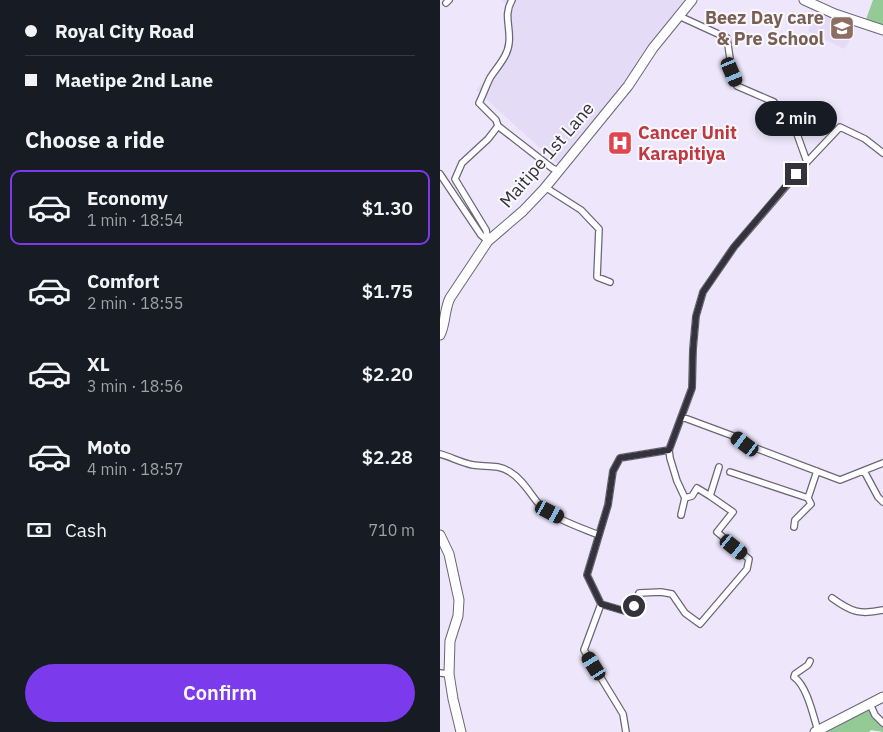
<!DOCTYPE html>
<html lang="en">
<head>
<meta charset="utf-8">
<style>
  body { margin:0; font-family:"IBM Plex Sans",sans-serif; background:#242831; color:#f1f3f6; height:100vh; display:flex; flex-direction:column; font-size:19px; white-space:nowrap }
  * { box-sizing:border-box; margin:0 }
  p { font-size:16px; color:#9ea1a6 }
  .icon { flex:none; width:28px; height:28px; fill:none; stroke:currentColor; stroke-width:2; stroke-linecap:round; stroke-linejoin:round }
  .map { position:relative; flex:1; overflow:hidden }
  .side { display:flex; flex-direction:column; background:#171b24; width:440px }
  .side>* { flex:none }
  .guide { display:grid; align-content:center; height:110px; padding:0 25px; background:#171b24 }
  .end { position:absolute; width:22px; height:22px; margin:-11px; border:6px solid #34323a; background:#fff; box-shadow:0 0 0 2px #fff }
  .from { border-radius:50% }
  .bubble { position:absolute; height:35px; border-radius:18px; background:#171b24; box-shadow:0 2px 8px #0003; font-size:16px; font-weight:600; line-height:35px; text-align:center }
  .car { position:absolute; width:15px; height:30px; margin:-15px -8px; border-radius:6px; box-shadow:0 0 4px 1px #0007; background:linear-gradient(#222 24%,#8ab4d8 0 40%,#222 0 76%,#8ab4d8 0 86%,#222 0) }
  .guide b { display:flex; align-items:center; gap:18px; height:48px; font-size:19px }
  .guide b+b { border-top:1px solid #363941 }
  .guide i { width:12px; height:12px; background:#f1f3f6 }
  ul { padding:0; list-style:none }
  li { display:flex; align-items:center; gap:15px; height:75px; margin:0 10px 8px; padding:0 15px; border:2px solid transparent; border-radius:10px }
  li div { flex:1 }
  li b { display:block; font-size:19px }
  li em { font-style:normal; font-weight:600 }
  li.on { border-color:#7c3aed }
  li>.icon { width:45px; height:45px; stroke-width:1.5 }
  h2 { padding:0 25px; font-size:22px; line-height:60px }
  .pay { display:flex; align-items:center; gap:12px; height:55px; padding:0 25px; font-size:19px }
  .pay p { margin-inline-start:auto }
  .primary-button { display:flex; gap:10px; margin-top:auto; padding:10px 25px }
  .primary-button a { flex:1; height:58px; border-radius:30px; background:#7c3aed; color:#fff; font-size:20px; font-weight:600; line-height:58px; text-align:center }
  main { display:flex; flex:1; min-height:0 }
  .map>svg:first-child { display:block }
  .built { fill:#e4dbf6 }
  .green { fill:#93ca96 }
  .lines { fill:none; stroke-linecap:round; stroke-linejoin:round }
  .street-casing { stroke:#6b6577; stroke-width:8 }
  .secondary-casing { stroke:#6b6577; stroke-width:11 }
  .primary-casing { stroke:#6b6577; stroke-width:11 }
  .street { stroke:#fff; stroke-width:5.5 }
  .secondary { stroke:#fff; stroke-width:9 }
  .primary { stroke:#fff; stroke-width:9 }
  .route { stroke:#34323a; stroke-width:6 }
  .labels { text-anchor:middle; stroke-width:4; stroke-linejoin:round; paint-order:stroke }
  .education-label { font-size:18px; font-weight:bold; fill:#785e54; stroke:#f9f8fc; text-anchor:end }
  .health-label { font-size:18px; font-weight:bold; fill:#be3a42; stroke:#f9f8fc; text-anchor:start }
  .street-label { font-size:18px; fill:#34323a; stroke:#f9f8fc }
</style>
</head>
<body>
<main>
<section class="side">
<div class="guide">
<b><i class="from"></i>Royal City Road</b>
<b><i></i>Maetipe 2nd Lane</b>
</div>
<h2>Choose a ride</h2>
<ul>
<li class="on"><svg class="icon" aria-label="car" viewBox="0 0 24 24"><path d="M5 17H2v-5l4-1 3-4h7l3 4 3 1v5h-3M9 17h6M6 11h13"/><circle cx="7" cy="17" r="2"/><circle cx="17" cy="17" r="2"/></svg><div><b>Economy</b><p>1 min · 18:54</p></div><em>$1.30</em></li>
<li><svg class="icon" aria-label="car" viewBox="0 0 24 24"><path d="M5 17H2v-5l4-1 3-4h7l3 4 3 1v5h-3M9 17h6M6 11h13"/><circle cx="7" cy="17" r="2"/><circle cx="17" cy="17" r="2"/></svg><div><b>Comfort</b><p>2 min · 18:55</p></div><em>$1.75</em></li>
<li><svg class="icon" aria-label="car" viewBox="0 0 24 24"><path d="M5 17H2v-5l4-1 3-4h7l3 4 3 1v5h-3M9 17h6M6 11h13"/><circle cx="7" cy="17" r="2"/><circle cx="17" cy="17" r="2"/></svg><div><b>XL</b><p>3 min · 18:56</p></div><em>$2.20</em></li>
<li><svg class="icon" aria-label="car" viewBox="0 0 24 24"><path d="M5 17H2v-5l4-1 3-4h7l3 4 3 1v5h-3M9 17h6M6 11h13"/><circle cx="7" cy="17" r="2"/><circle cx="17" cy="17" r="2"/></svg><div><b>Moto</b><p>4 min · 18:57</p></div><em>$2.28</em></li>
</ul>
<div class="pay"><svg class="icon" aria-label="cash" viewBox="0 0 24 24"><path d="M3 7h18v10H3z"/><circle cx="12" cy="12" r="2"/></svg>Cash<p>710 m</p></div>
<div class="primary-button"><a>Confirm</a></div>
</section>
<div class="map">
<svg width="443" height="732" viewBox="0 0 443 732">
  <rect width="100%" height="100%" fill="#eee7fc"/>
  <!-- built -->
  <path class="built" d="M61,0H252L121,167L36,90L52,73L63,55L73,30L71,9Z
    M379,7L416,21L409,42L404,49L368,31Z"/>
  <!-- green -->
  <path class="green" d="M433,0H443V30L425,22Z
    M427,705L443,724V732L431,730L429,732H375Z"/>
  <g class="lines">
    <defs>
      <path id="street" d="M6,3L9,0
        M239,16L287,38L292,72L297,86L334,102L357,134L367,162
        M58,126L112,168L118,171
        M0,174L41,235L48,241
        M105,187L141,210L159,229L157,277L170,282
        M48,241L46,230L15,179L22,163L48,139L58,126L56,120L39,103C43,95 46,86 50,78C57,67 68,56 69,43C71,27 63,15 72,0
        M242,417L296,437L305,444L400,480L443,463
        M229,450L230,458L237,481L245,498L241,515
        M0,454C11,457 22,463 33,465C45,467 59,464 70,472C82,479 89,492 98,503C113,519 139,527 159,535
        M424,471L438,497L443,502
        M290,472L368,498L377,471
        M245,498L252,496L257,488L270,496
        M354,527L355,520L371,504L368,498
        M392,598C411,612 420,615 443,610
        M161,604L188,612L194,606L199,593L221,592L232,594L245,613L260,624L307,569L309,559L277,532L293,512L270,496L279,467
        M370,661L368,665L355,674L354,677C367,686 373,715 378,731
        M0,673L9,674
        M430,704L435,715L443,723
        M186,732L183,714L144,650L161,604L147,575L168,505L173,471L180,458L229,450L252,388L253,349L256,316L263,292L294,247L367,162L400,127L425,139L443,153"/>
      <path id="secondary" d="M364,0L395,14L443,30
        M0,335C6,323 4,310 10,298L48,241L83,211L104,189L188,86L213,48L252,0
        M0,535L9,554L19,600L18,616L10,641L9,674L13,699L21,732"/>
      <path id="primary" d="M375,732L443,697"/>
    </defs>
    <!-- street casing -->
    <use href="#street" class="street-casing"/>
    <!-- secondary casing -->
    <use href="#secondary" class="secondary-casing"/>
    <!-- primary casing -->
    <use href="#primary" class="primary-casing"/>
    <!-- street -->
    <use href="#street" class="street"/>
    <!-- secondary -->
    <use href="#secondary" class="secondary"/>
    <!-- primary -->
    <use href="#primary" class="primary"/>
  </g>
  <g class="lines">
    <!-- route -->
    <path class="route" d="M194,606L188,612L161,604L147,575L168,505L173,471L180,458L229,450L252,388L253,349L256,316L263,292L294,247L356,174"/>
  </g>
  <!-- icons -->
  <defs>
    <symbol id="school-square" viewBox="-11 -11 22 22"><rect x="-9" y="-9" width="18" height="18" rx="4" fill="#8d6e63" stroke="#f9f8fc"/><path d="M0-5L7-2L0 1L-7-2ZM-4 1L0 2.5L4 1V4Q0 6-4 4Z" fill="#fff"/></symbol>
    <symbol id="hospital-square" viewBox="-11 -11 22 22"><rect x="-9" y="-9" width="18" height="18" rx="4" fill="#e0444e" stroke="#f9f8fc"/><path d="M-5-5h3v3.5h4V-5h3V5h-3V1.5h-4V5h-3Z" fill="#fff"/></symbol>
  </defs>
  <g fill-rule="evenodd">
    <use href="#school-square" x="388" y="14" width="28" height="28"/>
    <use href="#hospital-square" x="166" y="129" width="28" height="28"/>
  </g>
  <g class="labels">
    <!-- education labels -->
    <g class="education-label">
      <text x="384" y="24">Beez Day care<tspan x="384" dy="21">&amp; Pre School</tspan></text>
    </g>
    <!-- health labels -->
    <g class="health-label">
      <text x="198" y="139">Cancer Unit<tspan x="198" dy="21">Karapitiya</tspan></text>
    </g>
    <!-- street labels -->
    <g class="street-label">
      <text transform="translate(107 155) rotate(-49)" y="6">Maitipe 1st Lane</text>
    </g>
  </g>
</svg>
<i class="end from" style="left:194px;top:606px"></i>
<i class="end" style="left:356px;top:174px"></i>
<div class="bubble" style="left:315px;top:101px;width:82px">2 min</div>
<i class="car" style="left:292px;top:72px;rotate:157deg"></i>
<i class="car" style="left:305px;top:444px;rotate:307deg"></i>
<i class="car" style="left:110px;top:512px;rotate:118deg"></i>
<i class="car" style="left:294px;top:547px;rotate:129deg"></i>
<i class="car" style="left:154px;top:666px;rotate:328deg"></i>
</div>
</main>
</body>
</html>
